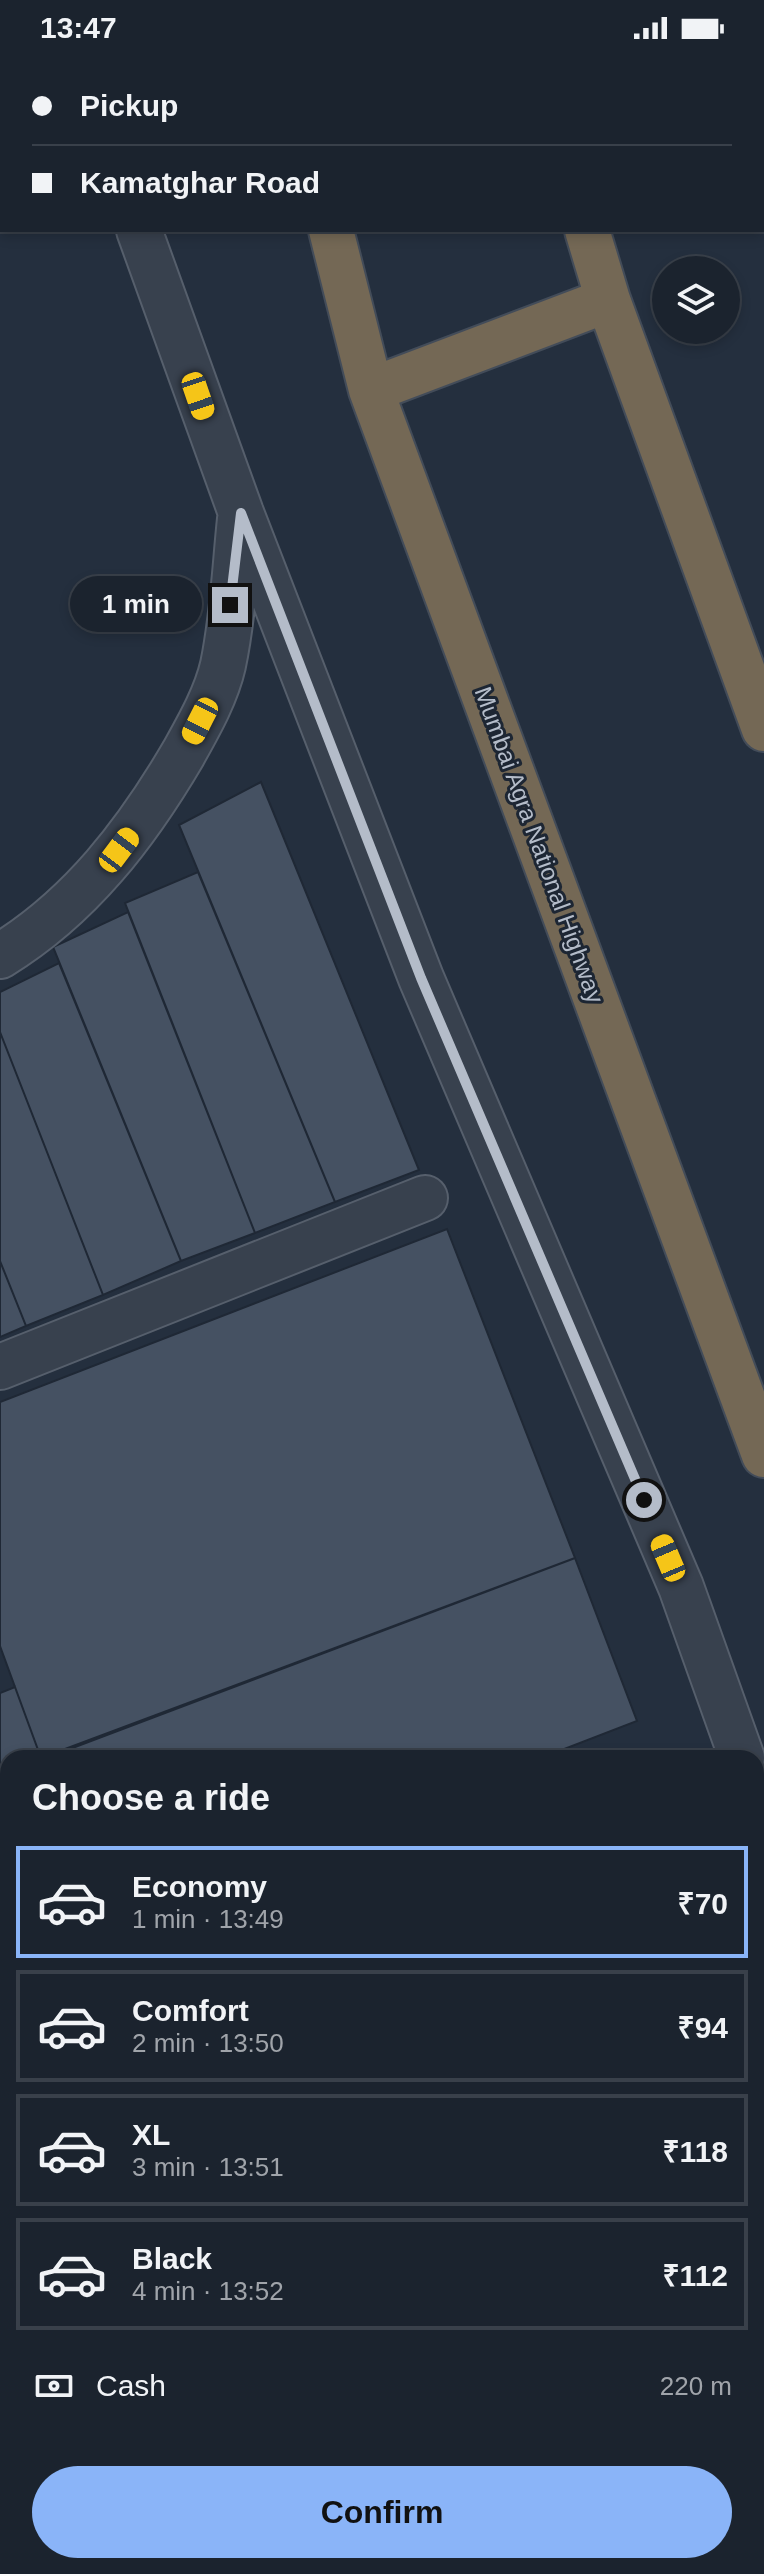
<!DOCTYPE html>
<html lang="en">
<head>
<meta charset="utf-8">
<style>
  body { margin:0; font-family:Arial,sans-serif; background:#242b36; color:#f1f3f6; height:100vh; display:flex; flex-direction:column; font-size:30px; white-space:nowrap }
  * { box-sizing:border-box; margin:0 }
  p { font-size:26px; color:#a0a4aa }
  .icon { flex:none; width:44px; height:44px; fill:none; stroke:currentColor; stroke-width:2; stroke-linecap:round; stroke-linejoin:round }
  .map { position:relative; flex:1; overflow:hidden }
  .details { position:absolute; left:0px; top:1694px; width:764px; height:824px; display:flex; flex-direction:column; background:#1b232e; border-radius:24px 24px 0 0; box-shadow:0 4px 12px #0003,0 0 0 2px #39404a }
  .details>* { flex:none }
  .guide { position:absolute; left:0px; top:0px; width:764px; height:176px; box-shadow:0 4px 12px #0003,0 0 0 2px #39404a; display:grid; align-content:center; height:176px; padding:0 32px; background:#1b232e }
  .buttons { position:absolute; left:652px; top:200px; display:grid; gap:16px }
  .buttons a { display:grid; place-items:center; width:88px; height:88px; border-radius:50%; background:#1b232e; box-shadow:0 4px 12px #0003,0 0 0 2px #39404a; font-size:40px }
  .end { position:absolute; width:36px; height:36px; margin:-18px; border:10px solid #b4bcc9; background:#111; box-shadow:0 0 0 4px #111 }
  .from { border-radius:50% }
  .bubble { position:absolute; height:56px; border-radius:28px; background:#1b232e; box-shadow:0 4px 12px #0003,0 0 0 2px #39404a; font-size:26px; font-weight:700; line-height:56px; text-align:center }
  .car { position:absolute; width:24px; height:48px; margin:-24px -12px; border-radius:10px; box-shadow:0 0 6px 2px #0007; background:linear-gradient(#f5c518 24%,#345 0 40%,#f5c518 0 76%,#345 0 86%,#f5c518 0) }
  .guide b { display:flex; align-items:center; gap:28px; height:76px; font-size:30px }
  .guide b+b { border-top:2px solid #39404a }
  .guide i { width:20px; height:20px; background:#f1f3f6 }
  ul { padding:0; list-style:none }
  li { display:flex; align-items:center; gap:24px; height:112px; margin:0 16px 12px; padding:0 16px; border:4px solid #39404a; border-radius:0px }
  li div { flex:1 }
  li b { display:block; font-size:30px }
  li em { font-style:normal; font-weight:700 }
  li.selected { border-color:#8ab4f8 }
  li>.icon { width:72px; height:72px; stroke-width:1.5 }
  h2 { padding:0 32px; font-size:36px; line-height:96px }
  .pay { display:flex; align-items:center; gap:20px; height:88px; padding:0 32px; font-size:30px }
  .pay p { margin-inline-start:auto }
  .button { display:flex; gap:16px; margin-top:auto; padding:16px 32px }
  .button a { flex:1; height:92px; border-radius:48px; background:#8ab4f8; color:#111; font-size:32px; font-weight:700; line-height:92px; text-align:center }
  .status { display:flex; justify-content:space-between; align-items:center; height:56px; padding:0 40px; background:#1b232e; direction:ltr }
  .status svg { height:22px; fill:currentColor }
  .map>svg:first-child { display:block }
  .building { fill:#455162; stroke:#1f2835; stroke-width:2 }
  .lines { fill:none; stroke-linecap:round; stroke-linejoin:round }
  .minor-casing { stroke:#565f6c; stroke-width:48 }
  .highway-casing { stroke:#434c59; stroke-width:48 }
  .minor { stroke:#38414e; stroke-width:44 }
  .highway { stroke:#746855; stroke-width:44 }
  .route { stroke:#b4bcc9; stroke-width:10 }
  .labels { text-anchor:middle; stroke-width:6; stroke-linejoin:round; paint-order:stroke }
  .street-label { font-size:24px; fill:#b4bcc9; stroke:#1d2633 }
</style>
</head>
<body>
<div class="status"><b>13:47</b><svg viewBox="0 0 49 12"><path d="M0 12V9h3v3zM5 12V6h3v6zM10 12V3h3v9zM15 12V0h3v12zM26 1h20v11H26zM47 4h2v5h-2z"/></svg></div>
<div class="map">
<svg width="764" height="2518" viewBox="0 0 764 2518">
  <rect width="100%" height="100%" fill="#242f3e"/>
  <!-- building -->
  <path class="building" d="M261,726L419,1114L335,1146L179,769Z
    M198,816L335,1146L255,1177L125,847Z
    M128,856L255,1177L181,1205L53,891Z
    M59,907L181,1205L103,1239L0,976V936Z
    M0,976L103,1239L26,1270L0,1205Z
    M447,1173L575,1502L41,1702L0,1590V1346Z
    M0,1205L26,1270L0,1281Z
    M575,1502L637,1665L541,1702H46Z
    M15,1631L41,1702H8V1717L0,1720V1637Z
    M8,1717V1815L0,1794V1720Z
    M8,2327V2510H186L189,2518H0V2330Z
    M764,2329V2518H761L756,2505V2332Z
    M756,2505L761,2518H537L534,2510H756Z
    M272,2510H309L289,2518H275Z
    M309,2510H534L537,2518H289Z"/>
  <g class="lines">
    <defs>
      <path id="minor" d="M77,0L78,2
        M139,174L241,457L421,922L681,1531L742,1702
        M0,900C80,851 136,778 183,698C198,671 216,640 223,609C233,562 235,511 240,463
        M0,1311L425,1142
        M756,1742L764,1764
        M0,1845L8,1869
        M0,2279L8,2276
        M254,2510L257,2518"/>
      <path id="highway" d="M287,0V2
        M533,0V2
        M331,174L371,334L764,1399
        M587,174L608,244L764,673
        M371,334L608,244"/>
    </defs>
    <!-- minor casing -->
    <use href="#minor" class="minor-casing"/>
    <!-- highway casing -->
    <use href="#highway" class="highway-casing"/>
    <!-- minor -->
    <use href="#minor" class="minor"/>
    <!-- highway -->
    <use href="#highway" class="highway"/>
  </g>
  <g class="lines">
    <!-- route -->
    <path class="route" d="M230,549L241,457L421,922L644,1444"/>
  </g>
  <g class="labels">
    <!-- street labels -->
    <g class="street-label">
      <text transform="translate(539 789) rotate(70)" y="8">Mumbai Agra National Highway</text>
    </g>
  </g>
</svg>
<div class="buttons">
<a><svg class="icon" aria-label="layers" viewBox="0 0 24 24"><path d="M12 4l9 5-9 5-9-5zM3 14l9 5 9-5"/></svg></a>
</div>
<i class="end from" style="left:644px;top:1444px"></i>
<i class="end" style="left:230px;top:549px"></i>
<div class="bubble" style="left:70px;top:520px;width:132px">1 min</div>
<i class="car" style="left:198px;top:340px;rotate:161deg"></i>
<i class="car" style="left:200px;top:665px;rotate:207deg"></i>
<i class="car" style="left:119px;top:794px;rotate:37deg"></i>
<i class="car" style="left:668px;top:1502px;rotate:337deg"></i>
<div class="guide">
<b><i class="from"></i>Pickup</b>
<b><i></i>Kamatghar Road</b>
</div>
<section class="details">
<h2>Choose a ride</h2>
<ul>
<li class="selected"><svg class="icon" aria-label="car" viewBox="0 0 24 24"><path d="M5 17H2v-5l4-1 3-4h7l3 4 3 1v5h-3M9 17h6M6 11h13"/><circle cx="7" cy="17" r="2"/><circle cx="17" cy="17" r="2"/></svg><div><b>Economy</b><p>1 min · 13:49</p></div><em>₹70</em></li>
<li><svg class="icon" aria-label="car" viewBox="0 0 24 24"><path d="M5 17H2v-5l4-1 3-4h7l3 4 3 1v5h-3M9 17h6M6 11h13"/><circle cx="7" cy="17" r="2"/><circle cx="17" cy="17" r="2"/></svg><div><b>Comfort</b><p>2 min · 13:50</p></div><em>₹94</em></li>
<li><svg class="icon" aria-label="car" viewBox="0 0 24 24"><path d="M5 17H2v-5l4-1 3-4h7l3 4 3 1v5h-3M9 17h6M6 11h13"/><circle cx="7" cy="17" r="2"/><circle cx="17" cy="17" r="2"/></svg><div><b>XL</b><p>3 min · 13:51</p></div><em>₹118</em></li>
<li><svg class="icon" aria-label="car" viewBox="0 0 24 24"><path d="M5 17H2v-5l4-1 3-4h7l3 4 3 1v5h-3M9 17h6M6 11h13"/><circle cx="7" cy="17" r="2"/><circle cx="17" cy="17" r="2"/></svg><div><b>Black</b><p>4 min · 13:52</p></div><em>₹112</em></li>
</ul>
<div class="pay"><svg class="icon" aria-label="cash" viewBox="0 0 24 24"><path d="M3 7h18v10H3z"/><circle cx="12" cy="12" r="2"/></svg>Cash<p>220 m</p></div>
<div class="button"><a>Confirm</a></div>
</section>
</div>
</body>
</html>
